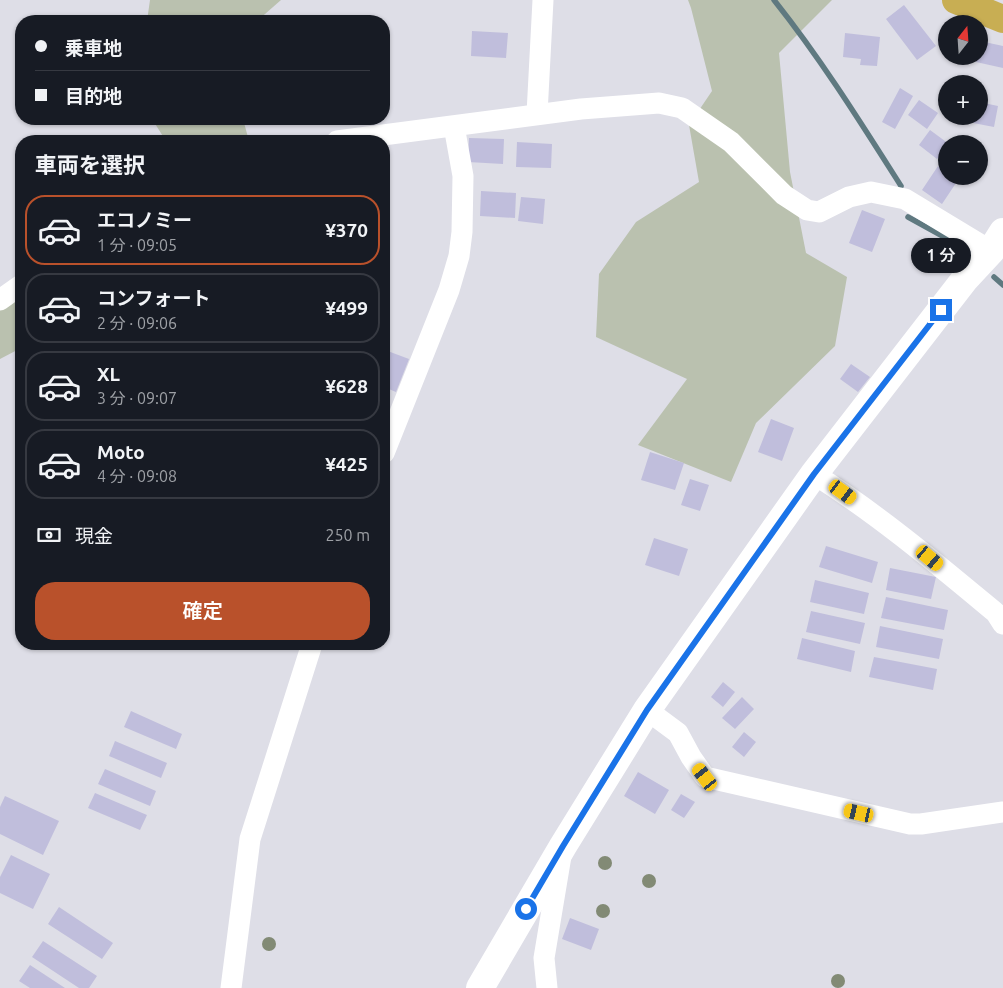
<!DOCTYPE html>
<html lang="ja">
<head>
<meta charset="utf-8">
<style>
  body { margin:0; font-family:Ubuntu,"Noto Sans JP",sans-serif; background:#242831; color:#f1f3f6; height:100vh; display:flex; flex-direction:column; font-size:19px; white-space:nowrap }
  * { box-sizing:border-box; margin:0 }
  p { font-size:16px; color:#9ea1a6 }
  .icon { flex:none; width:28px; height:28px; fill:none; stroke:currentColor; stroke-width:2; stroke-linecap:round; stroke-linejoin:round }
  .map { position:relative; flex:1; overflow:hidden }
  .panel { position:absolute; left:15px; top:135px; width:375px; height:515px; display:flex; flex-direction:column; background:#171b24; border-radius:20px; box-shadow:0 1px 4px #0004 }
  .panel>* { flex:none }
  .hud { position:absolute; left:15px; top:15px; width:375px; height:110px; border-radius:20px; box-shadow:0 1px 4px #0004; display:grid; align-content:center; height:110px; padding:0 20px; background:#171b24 }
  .needle { width:32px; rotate:17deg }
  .tools { position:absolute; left:938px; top:15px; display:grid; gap:10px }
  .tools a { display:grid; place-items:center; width:50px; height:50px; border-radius:50%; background:#171b24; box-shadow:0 1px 4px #0004; font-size:25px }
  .end { position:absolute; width:22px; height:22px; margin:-11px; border:6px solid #1a73e8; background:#fff; box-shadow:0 0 0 2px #fff }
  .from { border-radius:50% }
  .bubble { position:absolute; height:35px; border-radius:18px; background:#171b24; box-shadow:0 1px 4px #0004; font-size:16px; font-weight:600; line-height:35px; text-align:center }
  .car { position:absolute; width:15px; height:30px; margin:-15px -8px; border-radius:6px; box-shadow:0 0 4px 1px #0007; background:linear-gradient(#f5c518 24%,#345 0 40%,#f5c518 0 76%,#345 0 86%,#f5c518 0) }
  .hud b { display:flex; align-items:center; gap:18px; height:48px; font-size:19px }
  .hud b+b { border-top:1px solid #363941 }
  .hud i { width:12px; height:12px; background:#f1f3f6 }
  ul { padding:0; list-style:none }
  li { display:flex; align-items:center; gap:15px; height:70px; margin:0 10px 8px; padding:0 10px; border:2px solid #363941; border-radius:20px }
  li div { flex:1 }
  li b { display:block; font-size:19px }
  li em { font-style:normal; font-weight:600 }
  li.current { border-color:#b9512b }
  li>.icon { width:45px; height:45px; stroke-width:1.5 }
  h2 { padding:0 20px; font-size:22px; line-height:60px }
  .pay { display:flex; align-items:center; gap:12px; height:55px; padding:0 20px; font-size:19px }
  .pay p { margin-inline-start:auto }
  .primary-button { display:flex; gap:10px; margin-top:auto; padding:10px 20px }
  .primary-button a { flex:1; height:58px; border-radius:20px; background:#b9512b; color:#fff; font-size:20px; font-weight:600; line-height:58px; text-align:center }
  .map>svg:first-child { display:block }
  .green { fill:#bac1af }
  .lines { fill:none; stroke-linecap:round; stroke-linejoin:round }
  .stream { stroke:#5f7980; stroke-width:5.5 }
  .building { fill:#c0bedc }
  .minor { stroke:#fff; stroke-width:21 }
  .tertiary { stroke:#fff; stroke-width:28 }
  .trunk { stroke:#c8ae53; stroke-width:28 }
  .tree { fill:#828a75 }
  .route { stroke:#1a73e8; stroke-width:6 }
</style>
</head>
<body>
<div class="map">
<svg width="1003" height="988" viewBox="0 0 1003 988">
  <rect width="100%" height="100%" fill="#dedee7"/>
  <!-- green -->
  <path class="green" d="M150,0H281L257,21H147Z
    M688,0H832L779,53L790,172L806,253L847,277L835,346L756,423L731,482L638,445L687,379L596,337L599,274L636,222L699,182L689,125L712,91L691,8Z
    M152,119H243L249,141H166Z
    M21,286V348L0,359V300Z"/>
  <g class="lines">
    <!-- stream -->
    <path class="stream" d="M774,0C821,59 861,123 901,186
      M908,217L957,244L968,254
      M994,277L1003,285"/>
  </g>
  <!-- building -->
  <path class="building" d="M904,5L936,46L917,60L886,19Z
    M472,31L508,33L506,58L471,56Z
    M845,33L880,37L877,66L860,65L861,59L843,57Z
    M980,41L1003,46V68L976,62L977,56H979Z
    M900,88L913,96L895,129L882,122Z
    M919,100L938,113L927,129L908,115Z
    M979,102L998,106L994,127L968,122L969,116H979Z
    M930,130L949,144H946V147L937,159L919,145Z
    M469,138L504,139L503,164L468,162Z
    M517,142L552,144L551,168L516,167Z
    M938,166L946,172V176H953L958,180L942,204L922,190Z
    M481,191L516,193L515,218L480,216Z
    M521,197L545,199L543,224L518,221Z
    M862,210L885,219L872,252L849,243Z
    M385,350L409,359L396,392L384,387V354Z
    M851,364L870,377L858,392L840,379Z
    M771,419L794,428L782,461L758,452Z
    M650,452L684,463L675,490L641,480Z
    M690,479L709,485L700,511L681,505Z
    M654,538L688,549L679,576L645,565Z
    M826,546L878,562L872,583L819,567Z
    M890,568L936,577L931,599L886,590Z
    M815,580L869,593L864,614L810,602Z
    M886,597L948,610L944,630L881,618Z
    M811,611L865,623L860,644L806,632Z
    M880,626L943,639L939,659L876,647Z
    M802,638L855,651L851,672L797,659Z
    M874,657L937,669L933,690L869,677Z
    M723,682L735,692L723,707L711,697Z
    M742,697L754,709L735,729L722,718Z
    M131,711L182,734L176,749L124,727Z
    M744,732L756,742L744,757L732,747Z
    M115,741L167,763L161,778L109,756Z
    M105,769L156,791L150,806L98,784Z
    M638,772L669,790L655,814L624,796Z
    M95,793L147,815L140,830L88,808Z
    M681,794L695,802L684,818L671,810Z
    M5,796L59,821L43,855L0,834V807Z
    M11,855L50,874L33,909L0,893V877Z
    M59,907L113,943L102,959L48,924Z
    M570,918L599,929L591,950L562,939Z
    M43,941L97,976L89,988H79L32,957Z
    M30,965L65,988H30L19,981Z"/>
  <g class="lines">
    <!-- minor -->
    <path class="minor" d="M537,114L543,0
      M337,141L581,109L659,103L682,108L731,142L784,195L807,210L819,212L849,197L871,192L905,199L991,251
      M0,300L21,285
      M384,453L449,290L459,256L462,232L463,176L454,126
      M814,474C879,515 937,564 996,613L1003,624
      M647,710L678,733L691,757L705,777L910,824H921L1003,812
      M231,988L250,839L312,644
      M547,988L544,958L561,856"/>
    <!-- tertiary -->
    <path class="tertiary" d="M480,988L563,846L647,710L814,474L965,279L991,251L1003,232"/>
    <!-- trunk -->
    <path class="trunk" d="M956,0L1003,19"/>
  </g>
  <!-- trees -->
  <g class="tree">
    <circle cx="605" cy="863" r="7"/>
    <circle cx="649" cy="881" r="7"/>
    <circle cx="603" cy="911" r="7"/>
    <circle cx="269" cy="944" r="7"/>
    <circle cx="838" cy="981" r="7"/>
  </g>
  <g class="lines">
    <!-- route -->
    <path class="route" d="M526,909L563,846L647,710L814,474L941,310"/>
  </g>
</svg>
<div class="tools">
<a><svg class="needle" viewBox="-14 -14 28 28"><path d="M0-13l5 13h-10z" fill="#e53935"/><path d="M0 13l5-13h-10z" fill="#9ea1a6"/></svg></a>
<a>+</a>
<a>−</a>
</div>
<i class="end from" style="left:526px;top:909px"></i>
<i class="end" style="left:941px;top:310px"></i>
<div class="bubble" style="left:911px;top:238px;width:60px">1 分</div>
<i class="car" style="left:843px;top:492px;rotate:126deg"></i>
<i class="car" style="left:930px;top:558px;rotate:130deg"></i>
<i class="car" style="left:705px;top:777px;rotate:323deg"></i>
<i class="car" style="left:859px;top:813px;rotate:283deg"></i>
<div class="hud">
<b><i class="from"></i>乗車地</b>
<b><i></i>目的地</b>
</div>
<section class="panel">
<h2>車両を選択</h2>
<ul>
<li class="current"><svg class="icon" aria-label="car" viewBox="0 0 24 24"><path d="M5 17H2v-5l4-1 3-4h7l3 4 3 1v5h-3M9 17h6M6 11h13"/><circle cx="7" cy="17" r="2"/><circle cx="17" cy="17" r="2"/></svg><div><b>エコノミー</b><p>1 分 · 09:05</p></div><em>¥370</em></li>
<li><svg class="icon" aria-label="car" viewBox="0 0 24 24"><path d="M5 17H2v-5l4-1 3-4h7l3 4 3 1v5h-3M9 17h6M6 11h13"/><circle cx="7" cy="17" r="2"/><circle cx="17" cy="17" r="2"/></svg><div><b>コンフォート</b><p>2 分 · 09:06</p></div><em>¥499</em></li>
<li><svg class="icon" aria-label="car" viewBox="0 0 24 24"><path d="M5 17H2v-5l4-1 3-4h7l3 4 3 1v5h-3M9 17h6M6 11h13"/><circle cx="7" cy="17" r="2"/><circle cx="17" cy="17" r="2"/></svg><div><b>XL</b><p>3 分 · 09:07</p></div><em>¥628</em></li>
<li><svg class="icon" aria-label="car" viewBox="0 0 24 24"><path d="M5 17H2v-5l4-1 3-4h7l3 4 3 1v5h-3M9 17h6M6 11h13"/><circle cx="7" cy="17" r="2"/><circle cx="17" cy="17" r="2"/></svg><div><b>Moto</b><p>4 分 · 09:08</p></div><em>¥425</em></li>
</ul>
<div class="pay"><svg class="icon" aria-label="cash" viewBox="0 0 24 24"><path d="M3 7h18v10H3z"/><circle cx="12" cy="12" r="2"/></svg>現金<p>250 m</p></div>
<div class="primary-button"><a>確定</a></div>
</section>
</div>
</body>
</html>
